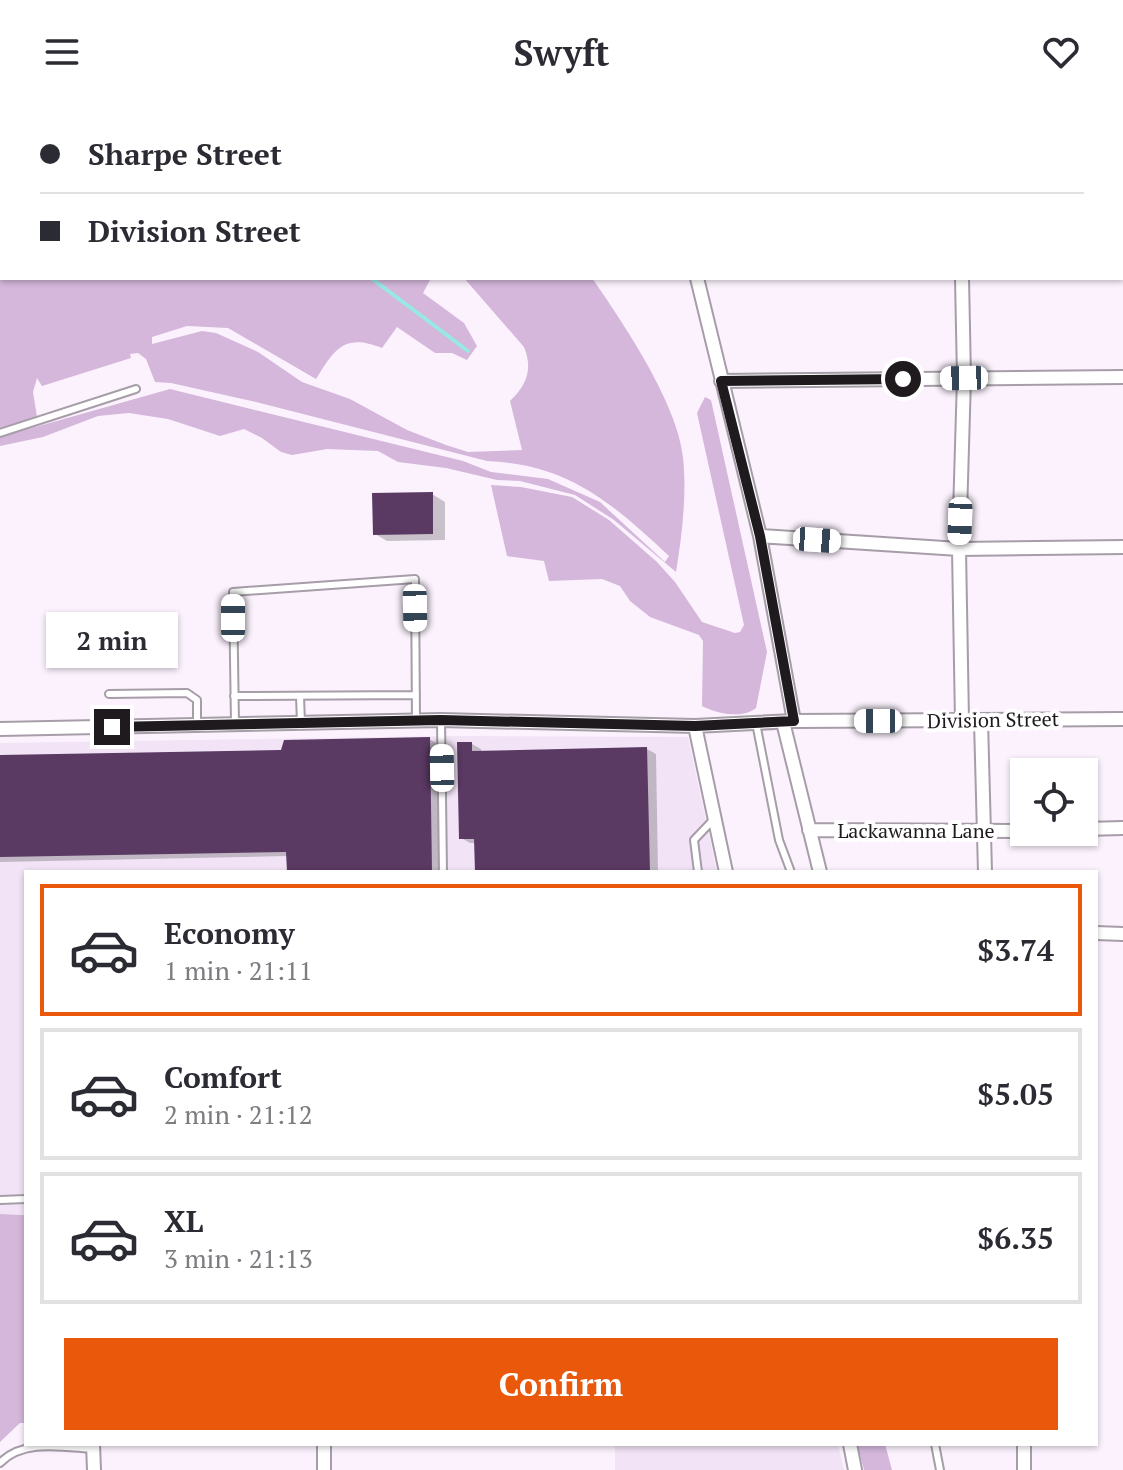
<!DOCTYPE html>
<html lang="en">
<head>
<meta charset="utf-8">
<style>
  body { margin:0; font-family:"PT Serif",serif; background:#f7f7f7; color:#2b2b33; height:100vh; display:flex; flex-direction:column; font-size:30px; white-space:nowrap }
  * { box-sizing:border-box; margin:0 }
  p { font-size:26px; color:#7c7c81 }
  .icon { flex:none; width:44px; height:44px; fill:none; stroke:currentColor; stroke-width:2; stroke-linecap:round; stroke-linejoin:round }
  .map { position:relative; flex:1; overflow:hidden }
  .details { position:absolute; left:24px; top:766px; width:1074px; height:576px; display:flex; flex-direction:column; background:#fff; border-radius:0px; box-shadow:0 2px 6px #0004 }
  .details>* { flex:none }
  .hud { position:absolute; left:0px; top:0px; width:1124px; height:176px; box-shadow:0 2px 6px #0004; display:grid; align-content:center; height:176px; padding:0 40px; background:#fff }
  .controls { position:absolute; left:1010px; top:654px; display:grid; gap:16px }
  .controls a { display:grid; place-items:center; width:88px; height:88px; border-radius:0px; background:#fff; box-shadow:0 2px 6px #0004; font-size:40px }
  .end { position:absolute; width:36px; height:36px; margin:-18px; border:10px solid #1e1a1e; background:#fff; box-shadow:0 0 0 4px #fff }
  .from { border-radius:50% }
  .bubble { position:absolute; height:56px; border-radius:0px; background:#fff; box-shadow:0 2px 6px #0004; font-size:26px; font-weight:600; line-height:56px; text-align:center }
  .car { position:absolute; width:24px; height:48px; margin:-24px -12px; border-radius:10px; box-shadow:0 0 6px 2px #0007; background:linear-gradient(#fff 24%,#345 0 40%,#fff 0 76%,#345 0 86%,#fff 0) }
  .hud b { display:flex; align-items:center; gap:28px; height:76px; font-size:30px }
  .hud b+b { border-top:2px solid #e1e1e2 }
  .hud i { width:20px; height:20px; background:#2b2b33 }
  ul { padding:14px 0 0; list-style:none }
  li { display:flex; align-items:center; gap:24px; height:132px; margin:0 16px 12px; padding:0 24px; border:4px solid #e1e1e2; border-radius:0px }
  li div { flex:1 }
  li b { display:block; font-size:30px }
  li em { font-style:normal; font-weight:600 }
  li.selected { border-color:#ea580c }
  li>.icon { width:72px; height:72px; stroke-width:1.5 }
  .cta { display:flex; gap:16px; margin-top:auto; padding:16px 40px }
  .cta a { flex:1; height:92px; border-radius:0px; background:#ea580c; color:#fff; font-size:32px; font-weight:600; line-height:92px; text-align:center }
  header { display:flex; justify-content:space-between; align-items:center; height:104px; padding:0 40px; background:#fff; font-size:36px; font-weight:600 }
  .map>svg:first-child { display:block }
  .built { fill:#f2e4f6 }
  .green { fill:#d4b7db }
  .shadow { fill:#0003 }
  .lines { fill:none; stroke-linecap:round; stroke-linejoin:round }
  .stream { stroke:#97e9e4; stroke-width:4 }
  .building { fill:#5a3963 }
  .lane-casing { stroke:#a69da8; stroke-width:10 }
  .street-casing { stroke:#a69da8; stroke-width:16 }
  .lane { stroke:#fff; stroke-width:6 }
  .street { stroke:#fff; stroke-width:12 }
  .route { stroke:#1e1a1e; stroke-width:10 }
  .labels { text-anchor:middle; stroke-width:8; stroke-linejoin:round; paint-order:stroke }
  .street-label { font-size:20px; fill:#1e1a1e; stroke:#fff }
</style>
</head>
<body>
<header><svg class="icon" aria-label="menu" viewBox="0 0 24 24"><path d="M4 6h16M4 12h16M4 18h16"/></svg>Swyft<svg class="icon" aria-label="heart" viewBox="0 0 24 24"><path d="M12 20l-8-8c-3-5 5-10 8-4 3-6 11-1 8 4z"/></svg></header>
<div class="map">
<svg width="1123" height="1366" viewBox="0 0 1123 1366">
  <rect width="100%" height="100%" fill="#fbf2fd"/>
  <!-- built -->
  <path class="built" d="M451,632L688,633L717,768H26V1110H0V639Z
    M615,1340H838L844,1366H615Z"/>
  <!-- green -->
  <path class="green" d="M0,0H367L370,2H2V174H431L423,189L464,219L477,242L467,256L452,249H435L397,223L382,244C344,229 335,245 316,275L228,224L187,222L152,233V240L202,227L216,229L258,248L302,278L350,295L407,326L446,341L468,348L522,346L510,297C527,281 533,265 524,243L464,174H592C623,219 677,298 683,353C687,391 682,431 676,468L614,416L575,391L520,377L497,376L446,364L398,358L378,347L327,345L292,351L281,348L262,334L244,325L220,332L168,315L129,309L98,312L43,333L0,342V333L170,285L463,357L491,368L548,375L600,398L665,458L669,452C611,398 568,360 487,357L256,298L171,279L155,278L146,255L138,249L130,250L131,254L42,282L37,274L33,288L37,313L0,324Z
    M705,293L711,296L767,548L756,604C742,615 718,610 702,602L703,537L699,531L650,513L630,497L620,482L602,475L549,477L544,457L507,452L491,381L521,383L572,393L609,416L657,458L675,478L702,518L735,529L740,528L744,521L697,309Z
    M0,1110L26,1111V1319H20L0,1338Z
    M857,1340H885L892,1366H864Z"/>
  <!-- shadow -->
  <path class="shadow" d="M432,390L445,398V436L387,437L375,430Z
    M429,635L438,640L440,768H289V752L0,758V653L282,648Z
    M472,640L481,645V649L647,645L656,650L658,768H477L476,739H470L461,734Z"/>
  <g class="lines">
    <!-- stream -->
    <path class="stream" d="M0,50H2
      M371,174L468,247"/>
  </g>
  <!-- building -->
  <path class="building" d="M433,388V430L373,431L372,389Z
    M430,633L432,768H287L286,748L0,753V651L281,646L284,636Z
    M457,638H472V647L647,643L650,768H475L474,735H459Z"/>
  <g class="lines">
    <defs>
      <path id="lane" d="M380,0L382,2
        M0,329L136,285
        M109,590L187,589L197,596V621
        M234,592L416,591
        M300,592L301,619
        M441,616L443,768
        M756,619L779,736L791,768
        M235,620L233,488L415,475L416,616
        M698,768L694,736L713,716
        M0,1096L26,1095
        M935,1340L940,1366
        M0,1359C23,1335 62,1343 93,1345"/>
      <path id="street" d="M654,0L655,2
        M958,0V2
        M1122,15H1123
        M1122,146L1123,147
        M697,174L760,432L794,617
        M721,277L1123,273
        M760,432L959,445L1123,443
        M962,617L959,445L964,274L962,174
        M981,617L985,768
        M783,618L820,768
        M695,622L726,768
        M0,625L441,616L695,622L794,617L1123,615
        M1084,725L1123,724
        M809,726L1024,727
        M1096,829L1123,830
        M93,1340L94,1366
        M324,1340V1366
        M850,1340L855,1366
        M1024,1340V1366"/>
    </defs>
    <!-- lane casing -->
    <use href="#lane" class="lane-casing"/>
    <!-- street casing -->
    <use href="#street" class="street-casing"/>
    <!-- lane -->
    <use href="#lane" class="lane"/>
    <!-- street -->
    <use href="#street" class="street"/>
  </g>
  <g class="lines">
    <!-- route -->
    <path class="route" d="M112,623L441,616L695,622L794,617L760,432L721,277L903,275"/>
  </g>
  <g class="labels">
    <!-- street labels -->
    <g class="street-label">
      <text transform="translate(993 616) rotate(-1)" y="7">Division Street</text>
      <text x="916" y="734">Lackawanna Lane</text>
    </g>
  </g>
</svg>
<div class="controls">
<a><svg class="icon" aria-label="locate" viewBox="0 0 24 24"><circle cx="12" cy="12" r="6"/><path d="M12 2v4M12 18v4M2 12h4M18 12h4"/></svg></a>
</div>
<i class="end from" style="left:903px;top:275px"></i>
<i class="end" style="left:112px;top:623px"></i>
<div class="bubble" style="left:46px;top:508px;width:132px">2 min</div>
<i class="car" style="left:964px;top:274px;rotate:269deg"></i>
<i class="car" style="left:960px;top:417px;rotate:182deg"></i>
<i class="car" style="left:817px;top:436px;rotate:94deg"></i>
<i class="car" style="left:415px;top:504px;rotate:179deg"></i>
<i class="car" style="left:233px;top:514px;rotate:0deg"></i>
<i class="car" style="left:878px;top:617px;rotate:270deg"></i>
<i class="car" style="left:442px;top:664px;rotate:359deg"></i>
<div class="hud">
<b><i class="from"></i>Sharpe Street</b>
<b><i></i>Division Street</b>
</div>
<section class="details">
<ul>
<li class="selected"><svg class="icon" aria-label="car" viewBox="0 0 24 24"><path d="M5 17H2v-5l4-1 3-4h7l3 4 3 1v5h-3M9 17h6M6 11h13"/><circle cx="7" cy="17" r="2"/><circle cx="17" cy="17" r="2"/></svg><div><b>Economy</b><p>1 min · 21:11</p></div><em>$3.74</em></li>
<li><svg class="icon" aria-label="car" viewBox="0 0 24 24"><path d="M5 17H2v-5l4-1 3-4h7l3 4 3 1v5h-3M9 17h6M6 11h13"/><circle cx="7" cy="17" r="2"/><circle cx="17" cy="17" r="2"/></svg><div><b>Comfort</b><p>2 min · 21:12</p></div><em>$5.05</em></li>
<li><svg class="icon" aria-label="car" viewBox="0 0 24 24"><path d="M5 17H2v-5l4-1 3-4h7l3 4 3 1v5h-3M9 17h6M6 11h13"/><circle cx="7" cy="17" r="2"/><circle cx="17" cy="17" r="2"/></svg><div><b>XL</b><p>3 min · 21:13</p></div><em>$6.35</em></li>
</ul>
<div class="cta"><a>Confirm</a></div>
</section>
</div>
</body>
</html>
